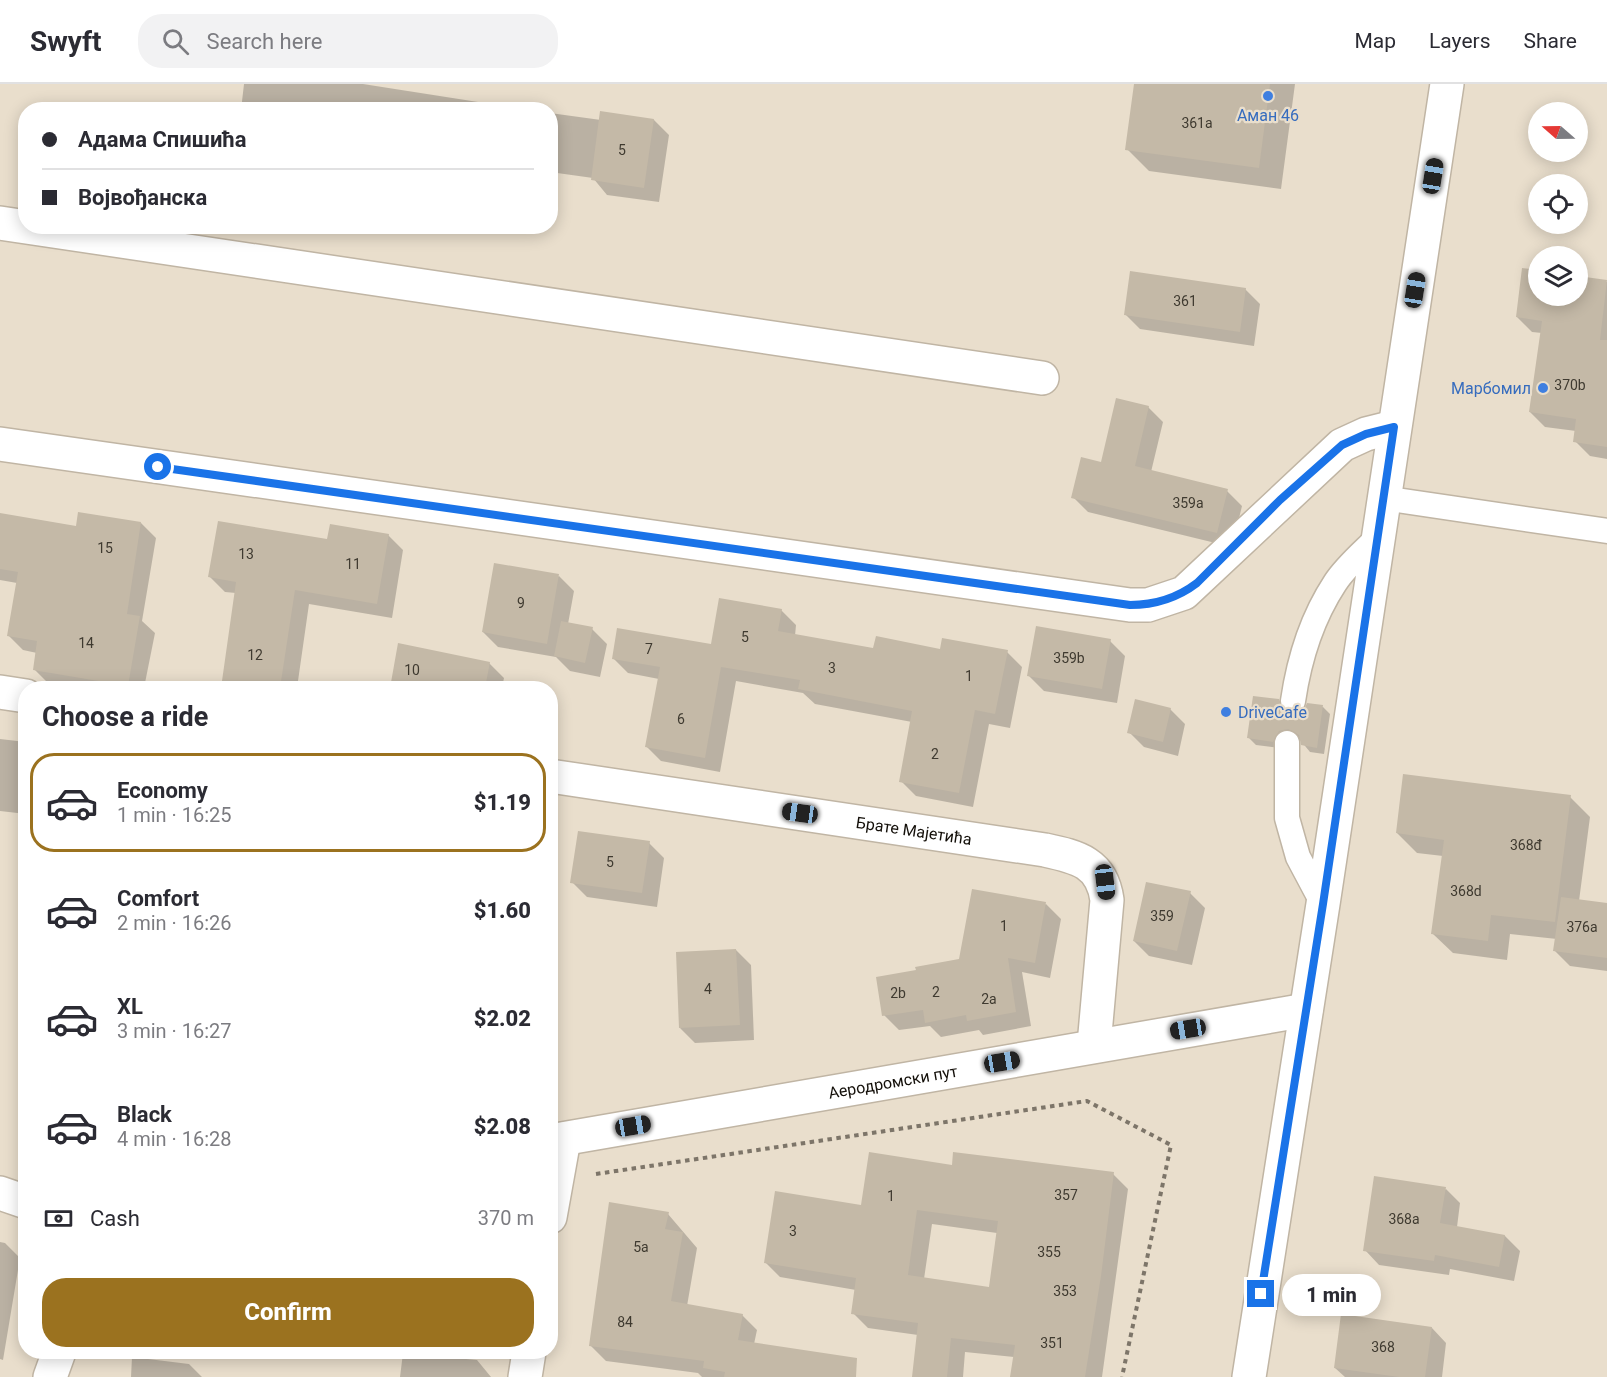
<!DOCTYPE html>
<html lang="en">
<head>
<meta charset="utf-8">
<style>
  body { margin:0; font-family:Roboto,sans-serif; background:#f2f2f3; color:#2b2b33; height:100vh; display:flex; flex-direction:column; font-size:22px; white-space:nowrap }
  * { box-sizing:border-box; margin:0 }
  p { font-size:20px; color:#7c7c81 }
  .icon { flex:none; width:33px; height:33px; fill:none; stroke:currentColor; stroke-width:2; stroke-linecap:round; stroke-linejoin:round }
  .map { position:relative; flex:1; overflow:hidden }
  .panel { position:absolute; left:18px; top:597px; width:540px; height:678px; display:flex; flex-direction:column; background:#fff; border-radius:24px; box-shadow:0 3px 15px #0003 }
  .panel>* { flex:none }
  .guide { position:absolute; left:18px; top:18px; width:540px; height:132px; border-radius:24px; box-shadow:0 3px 15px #0003; display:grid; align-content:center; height:132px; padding:0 24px; background:#fff }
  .needle { width:39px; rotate:290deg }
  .buttons { position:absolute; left:1528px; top:18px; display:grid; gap:12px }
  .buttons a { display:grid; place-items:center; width:60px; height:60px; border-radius:50%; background:#fff; box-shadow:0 3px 15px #0003; font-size:30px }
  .end { position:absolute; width:27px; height:27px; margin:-14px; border:8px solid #1a73e8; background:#fff; box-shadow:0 0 0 3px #fff }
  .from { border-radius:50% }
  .bubble { position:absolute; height:42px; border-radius:21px; background:#fff; box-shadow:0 3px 15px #0003; font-size:20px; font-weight:800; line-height:42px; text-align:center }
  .car { position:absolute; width:18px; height:36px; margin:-18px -9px; border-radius:8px; box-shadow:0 0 4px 2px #0007; background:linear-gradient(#222 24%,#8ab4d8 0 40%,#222 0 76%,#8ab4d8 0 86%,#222 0) }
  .guide b { display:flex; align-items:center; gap:21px; height:57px; font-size:22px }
  .guide b+b { border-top:2px solid #e1e1e2 }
  .guide i { width:15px; height:15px; background:#2b2b33 }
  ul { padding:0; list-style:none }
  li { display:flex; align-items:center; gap:18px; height:99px; margin:0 12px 9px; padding:0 12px; border:3px solid transparent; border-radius:24px }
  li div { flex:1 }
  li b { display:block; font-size:22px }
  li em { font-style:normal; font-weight:800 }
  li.active { border-color:#9b721f }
  li>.icon { width:54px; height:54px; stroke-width:1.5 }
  h2 { padding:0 24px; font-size:27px; line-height:72px }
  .pay { display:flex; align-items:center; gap:15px; height:66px; padding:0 24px; font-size:22px }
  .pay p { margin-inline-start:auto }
  .button { display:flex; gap:12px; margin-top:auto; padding:12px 24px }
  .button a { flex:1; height:69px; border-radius:24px; background:#9b721f; color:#fff; font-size:24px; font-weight:800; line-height:69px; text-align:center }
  header { display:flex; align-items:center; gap:36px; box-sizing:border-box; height:84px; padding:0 30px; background:#fff; border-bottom:2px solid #e1e1e2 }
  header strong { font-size:28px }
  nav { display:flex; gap:33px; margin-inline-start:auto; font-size:21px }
  .search { width:420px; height:54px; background:#f2f2f3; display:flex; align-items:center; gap:15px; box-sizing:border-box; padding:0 21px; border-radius:24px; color:#7c7c81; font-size:22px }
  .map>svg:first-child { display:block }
  .shadow { fill:#0003; fill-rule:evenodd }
  .building { fill:#c4b9a7; fill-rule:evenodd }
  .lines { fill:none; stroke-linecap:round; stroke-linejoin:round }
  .lane-casing { stroke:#c0b5a4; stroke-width:27 }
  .street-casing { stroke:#c0b5a4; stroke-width:36 }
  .secondary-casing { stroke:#c0b5a4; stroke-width:36 }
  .path { stroke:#7d7569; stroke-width:4; stroke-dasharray:4.5 4.5; stroke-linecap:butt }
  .lane { stroke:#fff; stroke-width:24 }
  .street { stroke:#fff; stroke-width:33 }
  .secondary { stroke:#fff; stroke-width:33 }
  .route { stroke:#1a73e8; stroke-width:8 }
  .shop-dot { fill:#3f7fe0; stroke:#e9decc; stroke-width:2 }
  .labels { text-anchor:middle; stroke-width:4.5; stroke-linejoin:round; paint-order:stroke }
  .number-label { font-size:14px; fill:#3f3a30 }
  .shop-label { font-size:16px; fill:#366cbe; stroke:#e9decc }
  .street-label { font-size:16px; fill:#130f09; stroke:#e9decc }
</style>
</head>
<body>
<header>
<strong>Swyft</strong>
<div class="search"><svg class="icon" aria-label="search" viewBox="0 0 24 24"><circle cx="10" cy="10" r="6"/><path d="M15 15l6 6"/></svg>Search here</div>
<nav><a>Map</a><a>Layers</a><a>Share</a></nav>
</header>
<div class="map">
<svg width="1607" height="1293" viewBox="0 0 1607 1293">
  <rect width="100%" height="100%" fill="#e9decc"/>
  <!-- shadow -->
  <path class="shadow" d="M244,0H363L529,26H241Z
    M1136,0H1295L1281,105L1149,87L1127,65Z
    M550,29L601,36H654L669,51L659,118L607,111L593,94L550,88Z
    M1539,188V212H1578V194L1607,198V375L1590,372L1575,357L1576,347L1545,343L1530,328L1542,249L1532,248L1517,233Z
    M1245,205L1260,220L1254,262L1140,245L1125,230Z
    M1148,323L1163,338L1151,388L1227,407L1242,422L1232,463L1088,428L1073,413Z
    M0,430L78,443L141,439L156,454L142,537L155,549L144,604H75L49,600L34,585L37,569L23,566L8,551L17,499L0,496Z
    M388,451L403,466L392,534L309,520L297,604L223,603L236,509L225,508L210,493L329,456Z
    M559,492L574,507L568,540L592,545L607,560L600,593L570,587L556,573L498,563L483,548Z
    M781,526L796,541L795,552L874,566L1007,568L1022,583L1010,644L989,640L973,723L916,712L901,697L912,638L815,620L803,609L736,597L720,688L661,677L646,662L659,595L628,589L613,574L712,562Z
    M1110,557L1125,572L1117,619L1044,607L1029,592Z
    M400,561L489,579L504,594L502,604H391Z
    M1278,617L1291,633L1323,623L1330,630L1324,670L1310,668L1296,651L1287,654L1280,664L1256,661L1249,654Z
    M1170,625L1185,640L1178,672L1144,663L1129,648Z
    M0,655L26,658V730L0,727Z
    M1570,713L1590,733L1579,817L1607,821V887L1570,882L1555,867L1557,855L1510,850L1507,876L1453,869L1433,850L1443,772L1417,769L1397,749Z
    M649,759L664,774L657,823L587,813L572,798Z
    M1190,809L1205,824L1192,881L1149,872L1134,857Z
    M1046,820L1061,835L1050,894L1022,888L1031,942L983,951L979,946L941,953L930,942L899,946L884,931L917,888L961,876Z
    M736,866L751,881L754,956L695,959L680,944Z
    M953,1083L1113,1090L1128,1105L1102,1293H1012L1014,1273L965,1268L963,1293H914L918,1251L868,1244L853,1229L856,1206L780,1193L765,1178L862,1123ZM932,1140L997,1149L990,1204L924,1195Z
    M1446,1105L1460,1119L1457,1143L1505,1152L1520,1167L1514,1197L1450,1185L1449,1191L1379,1181L1365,1166Z
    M668,1130L697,1164L687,1222L742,1231L757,1246L754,1260L824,1293H702L698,1289L606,1277L591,1262Z
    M0,1158L5,1159L20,1174L3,1276L0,1275Z
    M1432,1244L1446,1259L1442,1293H1345L1335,1284Z
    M403,1269L477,1276L491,1293H400Z
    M132,1273L189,1280L202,1293H131Z"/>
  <!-- building -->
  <path class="building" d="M1134,0H1270L1259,84L1125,66Z
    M600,27L654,35L644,104L591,96Z
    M1522,184L1539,186V212H1578V192L1607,196L1600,256H1607V363L1573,358L1576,335L1529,328L1542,237L1516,233Z
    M1130,187L1246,204L1240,248L1124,231Z
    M1116,314L1149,322L1135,382L1228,405L1217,449L1071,414L1081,373L1101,378Z
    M78,428L141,438L127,530L140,532L128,602L33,586L37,557L7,552L18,488L0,485V429L76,442Z
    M218,437L327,455L330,440L389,450L377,520L295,506L280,604H221L236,498L208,493Z
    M494,479L559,490L547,560L482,548Z
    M719,514L782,525L778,547L873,564L876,552L940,565L942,554L1008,566L995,630L975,626L959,709L899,698L912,627L798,605L800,596L721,583L705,674L645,663L660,583L612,575L617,544L711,560Z
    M561,537L593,543L585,579L554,572Z
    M1036,542L1111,555L1102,605L1027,592Z
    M398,559L490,578L485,604H390Z
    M1253,612L1279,615L1284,628L1291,631L1304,626L1307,619L1323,621L1317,664L1301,661L1299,651L1288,645L1279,647L1273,658L1247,654Z
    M1135,615L1171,624L1163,658L1127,649Z
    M1403,690L1571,711L1555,838L1491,831L1488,857L1431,850L1444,756L1396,749Z
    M578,747L650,757L642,809L570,799Z
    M1146,798L1191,807L1177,867L1133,857Z
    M972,805L1046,818L1035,879L1008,874L1016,928L967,937L966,931L925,939L923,926L882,932L876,893L916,886L915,883L959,875Z
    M1561,813L1607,819V874L1553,867Z
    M736,865L740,941L679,944L676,868Z
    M869,1068L952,1081L953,1068L1114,1088L1101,1192L1085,1293H1010L1015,1261L951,1254L947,1293H912L918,1239L851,1230L856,1194L764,1179L775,1107L861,1121ZM917,1126L998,1137L989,1203L908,1191Z
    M1374,1092L1446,1103L1440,1139L1505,1151L1499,1183L1435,1171L1434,1177L1363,1167Z
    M609,1118L669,1128L665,1145L683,1148L671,1217L743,1230L738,1256L857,1274L856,1293H724L725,1288L703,1284L704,1277L589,1262Z
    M1341,1230L1432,1243L1425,1293H1399L1334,1284Z"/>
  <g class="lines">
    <defs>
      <path id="lane" d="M1383,414L1607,447
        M1293,617C1299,576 1312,534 1335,499C1346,482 1363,468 1377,454
        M1287,659V734L1298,773L1323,820"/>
      <g id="street">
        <path d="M0,139L1042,294"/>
        <path d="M0,360L1130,521H1148L1184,509L1342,361L1366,350L1394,343"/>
        <path d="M0,608L26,612"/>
        <path id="s1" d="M550,692L1045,766C1078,773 1102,779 1107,816L1094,961"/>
        <path id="s2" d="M550,1057L1306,926"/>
        <path d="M0,1109L26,1118"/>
        <path d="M550,1133L564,1055"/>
        <path d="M50,1293L59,1268"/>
        <path d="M525,1293L529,1268"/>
      </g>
      <path id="secondary" d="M1249,1293L1323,820L1447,0"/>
    </defs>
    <!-- lane casing -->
    <use href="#lane" class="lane-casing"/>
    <!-- street casing -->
    <use href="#street" class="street-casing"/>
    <!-- secondary casing -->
    <use href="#secondary" class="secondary-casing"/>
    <!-- path -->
    <path class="path" d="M596,1090L1087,1017L1171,1061L1122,1293"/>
    <!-- lane -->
    <use href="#lane" class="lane"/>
    <!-- street -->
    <use href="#street" class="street"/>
    <!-- secondary -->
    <use href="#secondary" class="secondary"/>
  </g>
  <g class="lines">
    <!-- route -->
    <path class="route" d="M158,383L1130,521C1155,521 1176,515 1197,499L1280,416L1342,361L1366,350L1394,343L1323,820L1261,1210"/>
  </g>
  <!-- markers -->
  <g class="shop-dot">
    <circle cx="1268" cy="12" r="6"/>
    <circle cx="1543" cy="304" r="6"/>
    <circle cx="1226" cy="628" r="6"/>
  </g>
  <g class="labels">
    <!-- number labels -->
    <g class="number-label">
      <text x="1197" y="44">361a</text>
      <text x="622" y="71">5</text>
      <text x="1185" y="222">361</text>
      <text x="1570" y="306">370b</text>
      <text x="1188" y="424">359a</text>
      <text x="105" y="469">15</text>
      <text x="246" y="475">13</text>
      <text x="353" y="485">11</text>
      <text x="521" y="524">9</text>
      <text x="745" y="558">5</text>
      <text x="86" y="564">14</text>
      <text x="649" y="570">7</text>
      <text x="255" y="576">12</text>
      <text x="1069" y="579">359b</text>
      <text x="832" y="589">3</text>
      <text x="412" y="591">10</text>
      <text x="969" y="597">1</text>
      <text x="681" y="640">6</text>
      <text x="935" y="675">2</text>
      <text x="1526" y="766">368đ</text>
      <text x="610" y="783">5</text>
      <text x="1466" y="812">368d</text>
      <text x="1162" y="837">359</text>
      <text x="1004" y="847">1</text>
      <text x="1582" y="848">376a</text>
      <text x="708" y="910">4</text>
      <text x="936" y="913">2</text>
      <text x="898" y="914">2b</text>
      <text x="989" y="920">2a</text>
      <text x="1066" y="1116">357</text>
      <text x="891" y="1117">1</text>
      <text x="1404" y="1140">368a</text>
      <text x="793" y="1152">3</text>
      <text x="641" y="1168">5a</text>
      <text x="1049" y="1173">355</text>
      <text x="1065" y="1212">353</text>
      <text x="625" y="1243">84</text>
      <text x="1052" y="1264">351</text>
      <text x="1383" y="1268">368</text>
    </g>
    <!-- shop labels -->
    <g class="shop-label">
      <text x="1268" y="37">Аман 46</text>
      <text x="1531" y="310" text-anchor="end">Марбомил</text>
      <text x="1238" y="634" text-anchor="start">DriveCafe</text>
    </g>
    <!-- street labels -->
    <g class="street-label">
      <text dy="6" stroke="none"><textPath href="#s1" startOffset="368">Брате Мајетића</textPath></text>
      <text dy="6" stroke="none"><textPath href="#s2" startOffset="348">Аеродромски пут</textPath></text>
    </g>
  </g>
</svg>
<div class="buttons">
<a><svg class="needle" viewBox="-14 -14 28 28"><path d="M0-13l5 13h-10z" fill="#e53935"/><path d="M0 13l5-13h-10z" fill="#7c7c81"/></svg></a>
<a><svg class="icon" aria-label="locate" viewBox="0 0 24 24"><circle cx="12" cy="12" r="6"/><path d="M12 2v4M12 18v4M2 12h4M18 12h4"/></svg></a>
<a><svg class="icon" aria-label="layers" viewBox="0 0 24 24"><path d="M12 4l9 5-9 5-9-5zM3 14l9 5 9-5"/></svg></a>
</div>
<i class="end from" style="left:158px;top:383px"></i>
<i class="end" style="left:1261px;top:1210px"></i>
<div class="bubble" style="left:1282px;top:1190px;width:99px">1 min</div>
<i class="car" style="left:1433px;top:92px;rotate:9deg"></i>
<i class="car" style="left:1415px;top:206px;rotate:9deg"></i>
<i class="car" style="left:800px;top:729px;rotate:278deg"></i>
<i class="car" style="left:1105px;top:798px;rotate:173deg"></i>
<i class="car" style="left:1188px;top:945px;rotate:261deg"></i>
<i class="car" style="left:1002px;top:978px;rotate:80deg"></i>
<i class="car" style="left:633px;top:1042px;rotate:80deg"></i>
<div class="guide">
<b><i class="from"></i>Адама Спишића</b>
<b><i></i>Војвођанска</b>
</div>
<section class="panel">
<h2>Choose a ride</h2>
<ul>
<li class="active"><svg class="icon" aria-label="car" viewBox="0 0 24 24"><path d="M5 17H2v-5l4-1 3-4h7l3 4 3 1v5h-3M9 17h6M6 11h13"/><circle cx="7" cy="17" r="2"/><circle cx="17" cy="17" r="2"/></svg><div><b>Economy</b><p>1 min · 16:25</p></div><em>$1.19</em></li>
<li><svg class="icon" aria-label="car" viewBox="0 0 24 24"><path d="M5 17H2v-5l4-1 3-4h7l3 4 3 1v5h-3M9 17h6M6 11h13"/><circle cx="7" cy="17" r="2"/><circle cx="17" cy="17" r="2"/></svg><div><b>Comfort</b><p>2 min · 16:26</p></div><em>$1.60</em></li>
<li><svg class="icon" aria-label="car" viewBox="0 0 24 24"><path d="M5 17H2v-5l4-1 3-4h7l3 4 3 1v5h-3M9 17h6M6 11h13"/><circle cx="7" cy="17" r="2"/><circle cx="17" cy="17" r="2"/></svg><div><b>XL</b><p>3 min · 16:27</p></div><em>$2.02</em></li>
<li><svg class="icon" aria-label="car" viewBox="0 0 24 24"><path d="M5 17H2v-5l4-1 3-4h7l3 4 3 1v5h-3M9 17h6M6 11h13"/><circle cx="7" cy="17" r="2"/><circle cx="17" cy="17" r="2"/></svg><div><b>Black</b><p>4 min · 16:28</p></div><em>$2.08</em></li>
</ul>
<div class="pay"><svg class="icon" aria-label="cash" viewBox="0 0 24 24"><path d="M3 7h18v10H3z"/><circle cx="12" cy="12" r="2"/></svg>Cash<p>370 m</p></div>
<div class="button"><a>Confirm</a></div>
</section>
</div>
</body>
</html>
